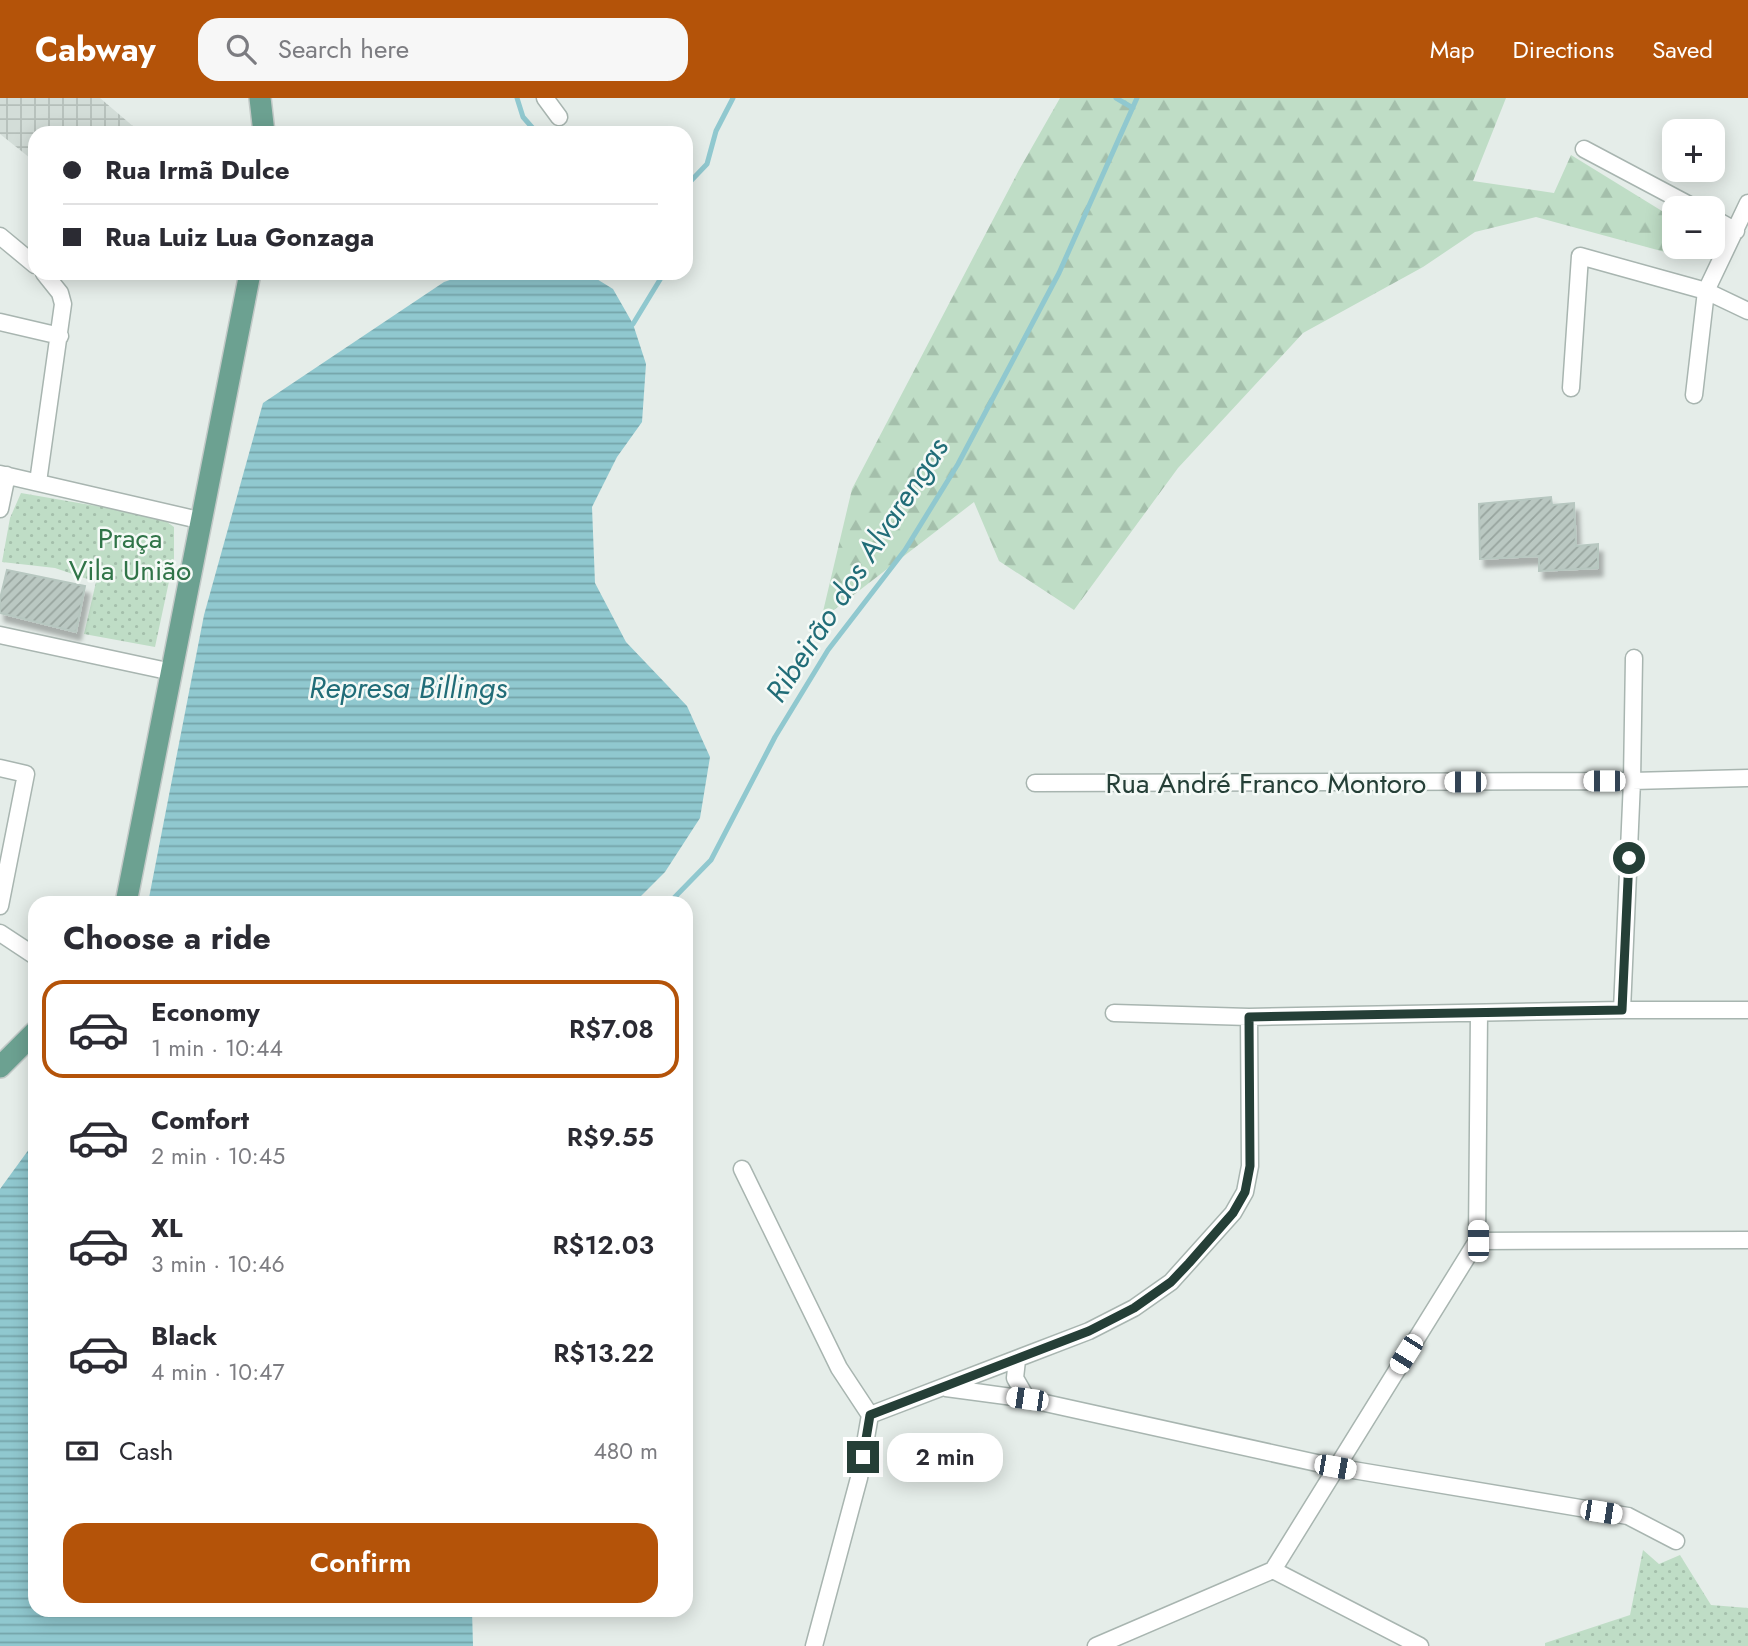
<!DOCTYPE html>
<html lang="en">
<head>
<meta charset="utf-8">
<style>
  body { margin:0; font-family:Jost,sans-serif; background:#f7f7f7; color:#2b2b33; height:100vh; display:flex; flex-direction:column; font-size:26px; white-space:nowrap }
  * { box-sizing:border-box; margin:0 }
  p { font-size:23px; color:#7c7c81 }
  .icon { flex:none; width:38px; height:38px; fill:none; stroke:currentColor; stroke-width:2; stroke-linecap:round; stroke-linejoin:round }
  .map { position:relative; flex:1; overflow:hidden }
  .details { position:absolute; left:28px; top:798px; width:665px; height:721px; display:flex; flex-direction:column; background:#fff; border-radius:21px; box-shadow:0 4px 18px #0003 }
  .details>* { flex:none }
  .hud { position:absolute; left:28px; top:28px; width:665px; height:154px; border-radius:21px; box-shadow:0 4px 18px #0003; display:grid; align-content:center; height:154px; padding:0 35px; background:#fff }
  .fabs { position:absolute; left:1662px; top:21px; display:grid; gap:14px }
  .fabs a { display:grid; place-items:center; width:63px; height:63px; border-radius:14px; background:#fff; box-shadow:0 4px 18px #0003; font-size:35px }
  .end { position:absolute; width:32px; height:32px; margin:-16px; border:9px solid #253f37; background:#fff; box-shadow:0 0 0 4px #fff }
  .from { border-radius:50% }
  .bubble { position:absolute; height:49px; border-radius:21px; background:#fff; box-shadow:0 4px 18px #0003; font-size:23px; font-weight:600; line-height:49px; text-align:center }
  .car { position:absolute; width:21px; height:42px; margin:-21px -10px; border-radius:9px; box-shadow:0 0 5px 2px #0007; background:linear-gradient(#fff 24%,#345 0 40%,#fff 0 76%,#345 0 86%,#fff 0) }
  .hud b { display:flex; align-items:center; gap:24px; height:66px; font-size:26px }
  .hud b+b { border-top:2px solid #e1e1e2 }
  .hud i { width:18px; height:18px; background:#2b2b33 }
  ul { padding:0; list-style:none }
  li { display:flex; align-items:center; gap:21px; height:98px; margin:0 14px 10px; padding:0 21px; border:4px solid transparent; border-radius:21px }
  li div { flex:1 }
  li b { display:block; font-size:26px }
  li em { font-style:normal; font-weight:600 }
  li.active { border-color:#b45309 }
  li>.icon { width:63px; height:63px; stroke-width:1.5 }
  h2 { padding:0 35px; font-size:32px; line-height:84px }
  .pay { display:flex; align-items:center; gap:18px; height:77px; padding:0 35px; font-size:26px }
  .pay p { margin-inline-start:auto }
  .primary-button { display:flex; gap:14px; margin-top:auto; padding:14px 35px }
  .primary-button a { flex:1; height:80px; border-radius:21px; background:#b45309; color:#fff; font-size:28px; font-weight:600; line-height:80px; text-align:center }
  header { display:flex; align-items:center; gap:42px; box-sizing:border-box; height:98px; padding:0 35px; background:#b45309; color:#fff }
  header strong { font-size:33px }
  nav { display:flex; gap:38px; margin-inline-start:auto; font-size:24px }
  .search { width:490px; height:63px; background:#f7f7f7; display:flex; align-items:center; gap:18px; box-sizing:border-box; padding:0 24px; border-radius:21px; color:#7c7c81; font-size:26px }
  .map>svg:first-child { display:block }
  .industrial { fill:url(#industrial-grid) }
  .forest { fill:url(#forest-firs) }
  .park { fill:url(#park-dots) }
  .water { fill:url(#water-rules) }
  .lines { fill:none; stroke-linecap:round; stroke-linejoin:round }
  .stream { stroke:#90c8cf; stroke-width:5 }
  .building { fill:url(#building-hatch); stroke:#b7c7c0; stroke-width:2; filter:url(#shadow) }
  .street-casing { stroke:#a8b5b0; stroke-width:19 }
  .primary-casing { stroke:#c2c9c7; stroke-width:24 }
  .street { stroke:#fff; stroke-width:16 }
  .primary { stroke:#6ca191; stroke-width:21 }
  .route { stroke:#253f37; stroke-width:9 }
  .labels { text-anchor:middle; stroke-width:5; stroke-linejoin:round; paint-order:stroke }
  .park-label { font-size:28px; fill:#307448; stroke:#f5faf7 }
  .street-label { font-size:28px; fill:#253f37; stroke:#f5faf7 }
  .water-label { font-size:30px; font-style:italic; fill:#216d78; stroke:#f5faf7 }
</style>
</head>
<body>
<header>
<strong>Cabway</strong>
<div class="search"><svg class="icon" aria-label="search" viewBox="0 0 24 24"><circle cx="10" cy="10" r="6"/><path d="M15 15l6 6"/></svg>Search here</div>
<nav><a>Map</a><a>Directions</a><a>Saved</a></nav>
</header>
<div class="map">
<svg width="1748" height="1548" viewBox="0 0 1748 1548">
  <defs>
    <pattern id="industrial-grid" width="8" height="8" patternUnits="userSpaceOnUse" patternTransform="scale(1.75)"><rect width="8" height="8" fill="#d3ddd8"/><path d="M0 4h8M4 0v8" fill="none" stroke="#b5bfba"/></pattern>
    <pattern id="forest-firs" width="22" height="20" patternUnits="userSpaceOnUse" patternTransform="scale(1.75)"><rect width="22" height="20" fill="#bfddc6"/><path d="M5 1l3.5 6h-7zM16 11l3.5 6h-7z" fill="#a4bfab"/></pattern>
    <pattern id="park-dots" width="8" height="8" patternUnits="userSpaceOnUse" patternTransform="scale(1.75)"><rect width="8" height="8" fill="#bfddc6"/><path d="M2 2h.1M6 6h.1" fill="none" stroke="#a4bfab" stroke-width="1.8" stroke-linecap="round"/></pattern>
    <pattern id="water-rules" width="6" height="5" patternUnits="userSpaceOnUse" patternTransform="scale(1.75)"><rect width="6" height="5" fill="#90c8cf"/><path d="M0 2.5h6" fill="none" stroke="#75a4a9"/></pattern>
    <pattern id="building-hatch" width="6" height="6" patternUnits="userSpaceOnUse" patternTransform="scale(1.75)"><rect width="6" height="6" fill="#bac8c2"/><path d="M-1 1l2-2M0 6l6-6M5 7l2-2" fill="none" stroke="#97a49e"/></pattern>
    <filter id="shadow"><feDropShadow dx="4.5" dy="8" stdDeviation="2" flood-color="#0004"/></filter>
  </defs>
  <rect width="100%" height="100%" fill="#e5ede9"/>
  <!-- industrial -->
  <path class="industrial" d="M0,0H100L141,35H35V64L0,36Z"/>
  <!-- forest -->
  <path class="forest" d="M1060,0H1506L1473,83L1554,95L1571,57L1675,121V149H1688L1687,160L1536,119L1475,134L1423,169L1303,235L1178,370L1074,512L999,463L974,404L821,522L852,391L1019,72Z"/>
  <!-- park -->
  <path class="park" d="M21,395L160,419L174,429V460L155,549L84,536L96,484L55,470L2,464L10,420Z
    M1643,1452L1659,1466L1680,1457L1711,1507L1748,1510V1548H1545V1545L1630,1517Z"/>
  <!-- water -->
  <path class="water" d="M470,175H587L613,191L633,226L646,266L642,324L617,359L592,409L595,485L626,544L687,608L710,659L700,720L665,774L634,805H148L204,517L263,305L444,184Z
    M35,1043V1512H472L473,1548H0V1091Z"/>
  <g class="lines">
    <!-- stream -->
    <path class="stream" d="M517,0L523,19L537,35
      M1116,0L1133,10
      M686,88L707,66L716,33L733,0
      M633,226L664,175
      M669,805L711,762L775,639L828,552L905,452L958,366L1059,175L1137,0"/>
  </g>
  <!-- building -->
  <path class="building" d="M1551,399L1552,407L1574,405L1576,448L1598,446V470L1539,473V458L1480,461L1479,406Z
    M7,472L85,488L76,534L0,515V501Z"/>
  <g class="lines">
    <defs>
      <path id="street" d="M545,0L559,19
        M1584,51L1695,110
        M1713,120L1736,133
        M0,138L35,167
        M0,224L60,238
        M1571,290L1580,158L1706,193L1748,213
        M1694,297L1706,193L1748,105
        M0,376L203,423
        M38,384L63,206L60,195L44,175
        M0,411L7,377
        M0,537L172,574
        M0,670L26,676L0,808
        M1035,685L1632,683L1748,680
        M0,835L35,858
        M1622,912L1632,683L1634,560
        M1114,915L1249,919L1622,912H1748
        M742,1071L839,1270L870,1317L859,1380L814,1548
        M1477,1143L1748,1142
        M1017,1262L1015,1280L1027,1301
        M946,1290L1027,1301L1335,1369L1628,1418L1676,1443
        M870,1317L1089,1233L1134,1210L1171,1184L1233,1115L1245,1094L1250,1068L1249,919
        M1273,1472L1477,1143L1479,915
        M1273,1472L1420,1548
        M1096,1548L1273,1472"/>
      <path id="primary" d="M260,0L264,35
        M126,805L250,175
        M0,969L35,934"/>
    </defs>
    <!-- street casing -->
    <use href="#street" class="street-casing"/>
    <!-- primary casing -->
    <use href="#primary" class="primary-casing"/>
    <!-- street -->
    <use href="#street" class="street"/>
    <!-- primary -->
    <use href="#primary" class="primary"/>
  </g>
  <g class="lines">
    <!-- route -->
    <path class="route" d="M863,1359L870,1317L1089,1233L1134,1210L1171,1184L1189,1165L1233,1115L1245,1094L1250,1068L1249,919L1622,912L1629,760"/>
  </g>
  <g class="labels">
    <!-- park labels -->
    <g class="park-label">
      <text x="130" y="450">Praça<tspan x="130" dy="32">Vila União</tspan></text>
    </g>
    <!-- street labels -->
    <g class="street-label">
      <text x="1266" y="695">Rua André Franco Montoro</text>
    </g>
    <!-- water labels -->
    <g class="water-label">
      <text transform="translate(857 472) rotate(-57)" y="10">Ribeirão dos Alvarengas</text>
      <text x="408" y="600">Represa Billings</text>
    </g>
  </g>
</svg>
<div class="fabs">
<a>+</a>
<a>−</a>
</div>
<i class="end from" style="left:1629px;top:760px"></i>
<i class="end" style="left:863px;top:1359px"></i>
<div class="bubble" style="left:887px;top:1335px;width:116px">2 min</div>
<i class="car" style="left:1604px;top:683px;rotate:270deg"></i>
<i class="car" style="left:1465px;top:684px;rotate:270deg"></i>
<i class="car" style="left:1478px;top:1143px;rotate:0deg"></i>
<i class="car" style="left:1406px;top:1256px;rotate:212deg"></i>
<i class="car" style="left:1027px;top:1301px;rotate:278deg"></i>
<i class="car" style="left:1335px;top:1369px;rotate:100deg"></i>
<i class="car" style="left:1601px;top:1414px;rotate:99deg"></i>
<div class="hud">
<b><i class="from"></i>Rua Irmã Dulce</b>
<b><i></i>Rua Luiz Lua Gonzaga</b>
</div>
<section class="details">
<h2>Choose a ride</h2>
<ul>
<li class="active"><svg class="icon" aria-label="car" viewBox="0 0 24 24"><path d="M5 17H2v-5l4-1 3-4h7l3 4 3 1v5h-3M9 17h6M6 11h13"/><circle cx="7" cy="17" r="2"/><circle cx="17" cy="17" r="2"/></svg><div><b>Economy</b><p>1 min · 10:44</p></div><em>R$7.08</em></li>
<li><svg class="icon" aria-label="car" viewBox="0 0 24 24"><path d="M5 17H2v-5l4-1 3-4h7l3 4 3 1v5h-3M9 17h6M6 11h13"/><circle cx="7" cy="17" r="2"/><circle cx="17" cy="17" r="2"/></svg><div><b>Comfort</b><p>2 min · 10:45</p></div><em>R$9.55</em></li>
<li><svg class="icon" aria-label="car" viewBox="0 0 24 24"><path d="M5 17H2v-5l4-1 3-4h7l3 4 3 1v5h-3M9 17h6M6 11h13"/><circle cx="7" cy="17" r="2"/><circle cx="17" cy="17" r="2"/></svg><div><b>XL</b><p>3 min · 10:46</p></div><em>R$12.03</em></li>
<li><svg class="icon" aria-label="car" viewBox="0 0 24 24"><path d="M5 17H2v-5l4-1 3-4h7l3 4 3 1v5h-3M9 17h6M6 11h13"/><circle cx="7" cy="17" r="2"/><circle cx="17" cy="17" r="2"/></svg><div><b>Black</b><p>4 min · 10:47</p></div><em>R$13.22</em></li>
</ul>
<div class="pay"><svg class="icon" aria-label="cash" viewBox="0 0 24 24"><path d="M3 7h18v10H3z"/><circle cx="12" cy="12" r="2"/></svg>Cash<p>480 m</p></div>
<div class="primary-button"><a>Confirm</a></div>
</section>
</div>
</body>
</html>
